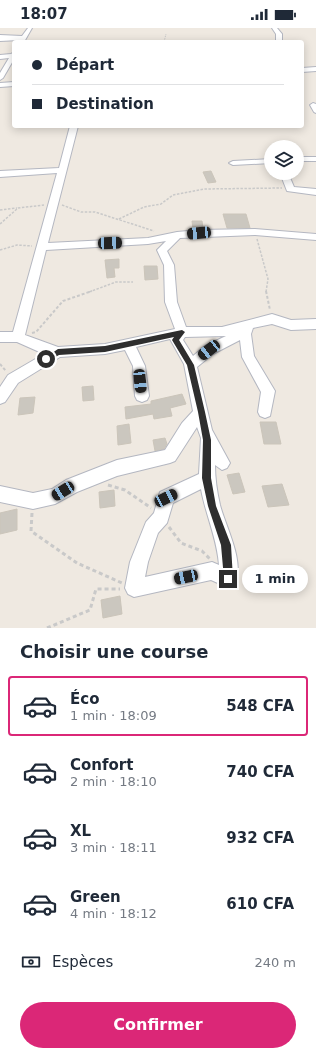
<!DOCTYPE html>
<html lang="fr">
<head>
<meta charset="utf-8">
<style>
  body { margin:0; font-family:"DejaVu Sans",sans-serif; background:#f2f2f3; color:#1f2937; height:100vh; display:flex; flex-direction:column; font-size:15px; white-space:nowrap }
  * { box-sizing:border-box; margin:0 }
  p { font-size:13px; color:#747a83 }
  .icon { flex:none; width:22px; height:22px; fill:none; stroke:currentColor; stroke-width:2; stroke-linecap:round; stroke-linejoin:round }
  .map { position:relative; height:600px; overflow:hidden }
  .drawer { display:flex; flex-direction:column; background:#fff; flex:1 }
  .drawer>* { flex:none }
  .banner { position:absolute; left:12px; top:12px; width:292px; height:88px; border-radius:4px; box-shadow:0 2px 10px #0003; display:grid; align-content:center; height:88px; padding:0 20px; background:#fff }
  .buttons { position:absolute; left:264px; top:112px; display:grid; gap:8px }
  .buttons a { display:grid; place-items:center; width:40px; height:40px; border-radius:50%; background:#fff; box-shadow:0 2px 10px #0003; font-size:20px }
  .end { position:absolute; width:18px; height:18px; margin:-9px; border:5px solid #2e2e2e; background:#fff; box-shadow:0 0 0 2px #fff }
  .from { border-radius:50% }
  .bubble { position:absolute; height:28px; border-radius:14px; background:#fff; box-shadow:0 2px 10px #0003; font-size:13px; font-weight:700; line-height:28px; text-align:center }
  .car { position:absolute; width:12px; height:24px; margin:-12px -6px; border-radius:5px; box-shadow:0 0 3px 1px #0007; background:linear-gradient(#222 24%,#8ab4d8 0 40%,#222 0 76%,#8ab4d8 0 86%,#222 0) }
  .banner b { display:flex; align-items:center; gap:14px; height:38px; font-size:15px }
  .banner b+b { border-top:1px solid #e0e1e3 }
  .banner i { width:10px; height:10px; background:#1f2937 }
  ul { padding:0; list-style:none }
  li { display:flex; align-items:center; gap:12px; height:60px; margin:0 8px 6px; padding:0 12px; border:2px solid transparent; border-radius:4px }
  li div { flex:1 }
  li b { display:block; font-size:15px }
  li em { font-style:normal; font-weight:700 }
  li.active { border-color:#db2777 }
  li>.icon { width:36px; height:36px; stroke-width:1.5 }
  h2 { padding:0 20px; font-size:18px; line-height:48px }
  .pay { display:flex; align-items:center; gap:10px; height:44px; padding:0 20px; font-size:15px }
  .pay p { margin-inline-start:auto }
  .cta { display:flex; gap:8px; margin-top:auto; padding:8px 20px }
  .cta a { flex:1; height:46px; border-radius:24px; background:#db2777; color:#fff; font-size:16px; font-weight:700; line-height:46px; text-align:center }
  .status { display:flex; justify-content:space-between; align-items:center; height:28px; padding:0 20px; background:#fff; direction:ltr }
  .status svg { height:11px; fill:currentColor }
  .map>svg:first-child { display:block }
  .building { fill:#cbc7bf; stroke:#cbc5ba }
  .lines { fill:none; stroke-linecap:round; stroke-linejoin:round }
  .minor-casing { stroke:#b4b7c1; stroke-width:2 }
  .path-far3 { stroke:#c9c9c9; stroke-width:1; stroke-dasharray:1.5 1; stroke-linecap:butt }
  .path-far2 { stroke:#c9c9c9; stroke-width:1.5; stroke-dasharray:2.5 1.5; stroke-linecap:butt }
  .path-far1 { stroke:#c9c9c9; stroke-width:2; stroke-dasharray:3 2; stroke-linecap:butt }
  .path { stroke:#c9c9c9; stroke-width:3; stroke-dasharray:4 3; stroke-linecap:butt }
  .minor { fill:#fff; fill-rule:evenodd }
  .route { fill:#2e2e2e }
</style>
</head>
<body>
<div class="status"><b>18:07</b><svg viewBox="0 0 49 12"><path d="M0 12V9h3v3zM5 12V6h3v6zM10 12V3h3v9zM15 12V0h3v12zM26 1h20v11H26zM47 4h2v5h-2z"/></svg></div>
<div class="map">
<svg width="316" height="600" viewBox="0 0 316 600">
  <rect width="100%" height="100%" fill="#efe9e1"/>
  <!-- building -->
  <path class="building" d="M211,143L216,154L208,155L203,144Z
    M223,186H246L250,200H227Z
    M192,193H202L203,200L193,201Z
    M119,231V240H114L115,249L107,250L105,232Z
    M144,238H157L158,251L145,252Z
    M93,358L94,372L83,373L82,359Z
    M182,366L186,376L170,380L172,388L154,391L153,386L126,391L125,379L151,376V373Z
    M35,369L33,385L18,387L20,370Z
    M260,394H276L281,416H264Z
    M129,396L131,415L118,417L117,398Z
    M165,410L167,416L164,421L155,423L153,412Z
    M239,445L245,464L233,466L227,447Z
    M282,456L289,477L268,479L262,458Z
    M114,462L115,478L100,480L99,464Z
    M17,481V502L0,506V485Z
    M120,568L122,586L103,590L101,572Z"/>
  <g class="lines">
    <defs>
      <path id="minor" d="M28,0H32L24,14H18L20,12L0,13V7L22,8Z
        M272,0H277L282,6V14H276V6Z
        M14,24V31L3,50L0,52V45L9,30L0,31V27L11,26Z
        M316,39V43L302,44V40Z
        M14,54V58L0,59V55Z
        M313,75L316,76V85L314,84L310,77Z
        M70,98H78L48,215L148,210L177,204L199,202L255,201L316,206V212L255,207L180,210L167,223L174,237L177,274L186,299H222L272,286L291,292L316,291V301L291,302L272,296L253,300L251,306L254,328L275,363L270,388L265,390L260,388L258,384L261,364L242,329L240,312L213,326L197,339L212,402L230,435L227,440L222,442L215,437C215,451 217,464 220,477C226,500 245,533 235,557L229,560L211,552L134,569L128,566L125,560L130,534L146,494L154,485L160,464L199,446L201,410L197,399L175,433L170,435L117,448L77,464L55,476L33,481L0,474V458L33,465L52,461L66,452L117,432L165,422L182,395L193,383L184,336L170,311L136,319L145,338L149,368L147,372L142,374L137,372L135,368L133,338L125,322L105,326L60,329L18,355L5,374L0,376V359L8,347L44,326L17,314H0V304H13L57,145L0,149V143L59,140ZM166,213L157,222L164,237L165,274L175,301L105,316L58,319L25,307L46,222L148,216ZM226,308L205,318L193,328L183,312L185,309ZM201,461C206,488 217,510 219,537L212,534L145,549L148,534L158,505L167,495L173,475Z
        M297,129H316V133H297Z
        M271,131V135L233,137L229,135L233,133Z
        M280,145H288L294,159L316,161V167L287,163Z"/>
    </defs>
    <!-- minor casing -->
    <use href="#minor" class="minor-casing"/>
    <!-- path-far3 -->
    <path class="path-far3" d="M164,14L166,6"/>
    <!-- path-far2 -->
    <path class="path-far2" d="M62,177L81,184H95L154,203
      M0,182L17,180
      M119,191L144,179L161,176L173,167L204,161L282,160
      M0,196L18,180L44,177
      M257,211L268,251L266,264
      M0,222L17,217L32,218
      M89,264L116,254H133"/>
    <!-- path-far1 -->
    <path class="path-far1" d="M266,263L270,282
      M32,305L36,304L63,273L92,263
      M0,336L6,343"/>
    <!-- path -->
    <path class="path" d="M108,457L125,462L151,480
      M32,485L31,503L77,535L122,555
      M169,499L181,515L202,523L210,531
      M47,600L90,582L96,561H120"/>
    <!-- minor -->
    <use href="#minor" class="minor"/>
  </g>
  <!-- route -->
  <path class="route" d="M182,302L185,304L179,312L194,337L205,384L211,412V450L216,478L231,517L233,551L232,554L228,555L225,554L224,551L221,517L208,478L202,450L203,412L198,384L187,337L172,312L174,309L105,324L59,327L46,334L43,331L58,321L105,318Z"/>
</svg>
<div class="buttons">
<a><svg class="icon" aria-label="layers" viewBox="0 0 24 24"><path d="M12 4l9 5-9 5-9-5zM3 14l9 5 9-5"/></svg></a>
</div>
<i class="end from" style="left:46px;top:331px"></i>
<i class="end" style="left:228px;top:551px"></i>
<div class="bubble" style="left:242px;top:537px;width:66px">1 min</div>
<i class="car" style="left:199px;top:205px;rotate:265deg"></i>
<i class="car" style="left:110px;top:215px;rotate:88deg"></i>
<i class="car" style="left:209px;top:322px;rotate:232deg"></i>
<i class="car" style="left:140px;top:353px;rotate:174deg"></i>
<i class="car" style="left:63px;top:463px;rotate:238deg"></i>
<i class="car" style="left:166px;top:470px;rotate:64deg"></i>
<i class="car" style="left:186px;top:549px;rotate:258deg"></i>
<div class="banner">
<b><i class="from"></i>Départ</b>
<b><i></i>Destination</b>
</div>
</div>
<section class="drawer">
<h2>Choisir une course</h2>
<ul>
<li class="active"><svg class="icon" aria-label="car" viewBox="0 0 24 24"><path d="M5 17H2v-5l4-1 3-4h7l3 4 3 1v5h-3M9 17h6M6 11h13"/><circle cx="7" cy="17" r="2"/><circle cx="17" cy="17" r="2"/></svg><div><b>Éco</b><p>1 min · 18:09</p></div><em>548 CFA</em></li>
<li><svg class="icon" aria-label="car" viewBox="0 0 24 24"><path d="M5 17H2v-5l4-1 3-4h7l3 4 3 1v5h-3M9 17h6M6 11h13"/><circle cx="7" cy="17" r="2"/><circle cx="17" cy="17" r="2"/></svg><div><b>Confort</b><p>2 min · 18:10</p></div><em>740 CFA</em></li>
<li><svg class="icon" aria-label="car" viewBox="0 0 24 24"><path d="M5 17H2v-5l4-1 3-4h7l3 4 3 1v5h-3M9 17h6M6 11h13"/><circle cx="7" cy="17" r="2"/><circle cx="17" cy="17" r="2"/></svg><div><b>XL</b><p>3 min · 18:11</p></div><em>932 CFA</em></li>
<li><svg class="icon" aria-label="car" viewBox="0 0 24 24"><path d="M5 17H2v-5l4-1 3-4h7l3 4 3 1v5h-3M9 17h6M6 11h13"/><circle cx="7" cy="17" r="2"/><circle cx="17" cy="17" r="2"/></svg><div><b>Green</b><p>4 min · 18:12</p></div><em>610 CFA</em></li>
</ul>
<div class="pay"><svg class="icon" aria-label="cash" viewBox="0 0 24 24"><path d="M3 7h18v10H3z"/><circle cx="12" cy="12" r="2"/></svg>Espèces<p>240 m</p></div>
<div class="cta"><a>Confirmer</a></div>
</section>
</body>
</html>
